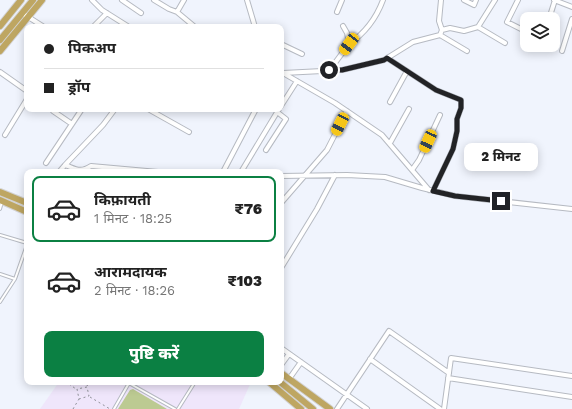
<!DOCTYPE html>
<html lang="hi">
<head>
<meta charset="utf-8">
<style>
  body { margin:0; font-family:"Work Sans","Noto Sans Devanagari",sans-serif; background:#f2f2f2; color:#222; height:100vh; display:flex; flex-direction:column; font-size:15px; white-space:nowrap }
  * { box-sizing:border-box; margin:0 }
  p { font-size:13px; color:#767676 }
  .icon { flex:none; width:22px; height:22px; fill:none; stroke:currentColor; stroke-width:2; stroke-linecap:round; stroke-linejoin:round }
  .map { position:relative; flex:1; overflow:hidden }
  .side { position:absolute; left:24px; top:169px; width:260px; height:216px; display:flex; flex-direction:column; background:#fff; border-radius:8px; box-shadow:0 2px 10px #0003 }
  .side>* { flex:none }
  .banner { position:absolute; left:24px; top:24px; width:260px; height:88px; border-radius:8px; box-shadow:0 2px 10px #0003; display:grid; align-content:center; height:88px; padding:0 20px; background:#fff }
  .tools { position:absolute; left:520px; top:12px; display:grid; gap:8px }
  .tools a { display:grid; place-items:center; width:40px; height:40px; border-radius:8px; background:#fff; box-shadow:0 2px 10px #0003; font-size:20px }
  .end { position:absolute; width:18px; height:18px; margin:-9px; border:5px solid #222326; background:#fff; box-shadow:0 0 0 2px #fff }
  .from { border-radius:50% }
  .bubble { position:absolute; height:28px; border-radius:8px; background:#fff; box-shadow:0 2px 10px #0003; font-size:13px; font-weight:800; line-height:28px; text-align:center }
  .car { position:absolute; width:12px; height:24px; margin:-12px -6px; border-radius:5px; box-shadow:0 0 3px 1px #0007; background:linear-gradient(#f5c518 24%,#345 0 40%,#f5c518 0 76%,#345 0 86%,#f5c518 0) }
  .banner b { display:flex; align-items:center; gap:14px; height:38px; font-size:15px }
  .banner b+b { border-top:1px solid #e0e0e0 }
  .banner i { width:10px; height:10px; background:#222 }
  ul { padding:7px 0 0; list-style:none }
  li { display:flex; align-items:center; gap:12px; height:66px; margin:0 8px 6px; padding:0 12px; border:2px solid transparent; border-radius:8px }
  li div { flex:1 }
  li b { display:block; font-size:15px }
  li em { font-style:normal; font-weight:800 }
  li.current { border-color:#0b8043 }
  li>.icon { width:36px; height:36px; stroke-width:1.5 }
  .button { display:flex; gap:8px; margin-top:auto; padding:8px 20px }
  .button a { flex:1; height:46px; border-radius:8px; background:#0b8043; color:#fff; font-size:16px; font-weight:800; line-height:46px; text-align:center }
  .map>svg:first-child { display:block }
  .education { fill:#efe6fb }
  .green { fill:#bcca92 }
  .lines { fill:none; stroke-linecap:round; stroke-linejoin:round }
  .service-casing { stroke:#b6bac2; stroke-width:4 }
  .minor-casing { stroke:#b6bac2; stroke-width:6 }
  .trunk-casing { stroke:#d3d3d4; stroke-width:8 }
  .path { stroke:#8f9198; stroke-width:1; stroke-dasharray:2 3; stroke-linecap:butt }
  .service { stroke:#fff; stroke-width:2 }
  .minor { stroke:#fff; stroke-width:4 }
  .trunk { stroke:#bea662; stroke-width:6 }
  .route { stroke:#222326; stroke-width:5 }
</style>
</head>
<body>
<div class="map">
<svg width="572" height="409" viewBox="0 0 572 409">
  <rect width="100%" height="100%" fill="#f0f4fd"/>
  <!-- education -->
  <path class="education" d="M59,382H251L239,409H40Z"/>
  <!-- green -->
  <path class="green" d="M133,389L167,409H118L130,390Z"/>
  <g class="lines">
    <defs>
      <path id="service" d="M0,209L2,202
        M0,235L27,243
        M0,274L15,279
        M0,302L15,279L27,245
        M127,382L175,409
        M114,409L129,383
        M178,409L195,382"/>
      <path id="minor" d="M92,0L102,10L129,27
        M122,0L141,13
        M154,0L169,9L177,12L195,27
        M247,0L255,27
        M441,0L439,21L442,30
        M464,0L474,5L476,0
        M518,0L507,22L527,32
        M554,0L572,7
        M177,12L184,0
        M337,12L342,0
        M22,13L44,27
        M549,19L555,0
        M93,27L107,13
        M478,27L505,43
        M440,35L467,51
        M281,44L302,54
        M349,44C365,33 376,19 383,0
        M540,47L541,45
        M562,51L572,19
        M387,58L436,90L461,100V108L457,119V131L453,149L433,191
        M329,71L349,44L347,33L343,26
        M0,72L27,91
        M283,73L342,70L384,60L413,42L440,35L442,30L450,28L464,31L478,27L495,0
        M283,73L335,103L382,135L429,190
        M390,102L407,71
        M281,106L297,81
        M52,109L53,111L72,124
        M148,109L189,132
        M5,135L27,99
        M390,143L409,109
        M266,150L286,119L277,112
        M46,163L82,109
        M65,165L103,125L115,109
        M412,170L419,160L440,115
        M59,172L65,165C76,169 80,173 91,166L158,172
        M223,172L256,109
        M241,172L279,109
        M281,176L347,175L385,177L422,188L455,196L572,209
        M281,203L327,150L347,111
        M281,268L317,209L335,175
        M281,348L367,409
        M370,359L440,409
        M281,365L289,354
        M448,378L572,397
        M289,379L301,362
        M337,409L389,331L449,373
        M444,409L451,358L572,376"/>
      <path id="trunk" d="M0,26L21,0
        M0,40L33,0
        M0,51L42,0
        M0,192L27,203
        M0,200L27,212
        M281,373L330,409
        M269,382L301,409
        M280,382L313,409"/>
    </defs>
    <!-- service casing -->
    <use href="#service" class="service-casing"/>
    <!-- minor casing -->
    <use href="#minor" class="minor-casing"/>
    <!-- trunk casing -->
    <use href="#trunk" class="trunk-casing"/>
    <!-- path -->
    <path class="path" d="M69,384L76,389
      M87,386L89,382
      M90,397L110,409
      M73,409L79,399L77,389L87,387L89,396L79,399"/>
    <!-- service -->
    <use href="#service" class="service"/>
    <!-- minor -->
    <use href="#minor" class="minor"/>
    <!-- trunk -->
    <use href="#trunk" class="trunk"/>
  </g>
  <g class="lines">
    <!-- route -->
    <path class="route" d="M329,70H342L384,60L387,58L436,90L461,100V108L457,119V131L453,149L433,191L455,196L501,201"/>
  </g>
</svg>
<div class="tools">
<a><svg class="icon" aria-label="layers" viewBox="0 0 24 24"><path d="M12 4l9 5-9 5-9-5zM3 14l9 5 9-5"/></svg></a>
</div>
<i class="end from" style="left:329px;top:70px"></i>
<i class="end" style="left:501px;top:201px"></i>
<div class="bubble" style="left:464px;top:143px;width:74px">2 मिनट</div>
<i class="car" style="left:349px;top:44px;rotate:217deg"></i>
<i class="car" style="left:340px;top:124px;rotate:207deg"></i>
<i class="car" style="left:428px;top:141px;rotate:205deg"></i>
<div class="banner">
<b><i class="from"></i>पिकअप</b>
<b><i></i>ड्रॉप</b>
</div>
<section class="side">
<ul>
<li class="current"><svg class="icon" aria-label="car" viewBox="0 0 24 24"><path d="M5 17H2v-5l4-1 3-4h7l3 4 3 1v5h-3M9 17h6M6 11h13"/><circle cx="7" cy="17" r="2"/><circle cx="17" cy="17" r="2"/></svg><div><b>किफ़ायती</b><p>1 मिनट · 18:25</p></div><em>₹76</em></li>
<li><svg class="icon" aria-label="car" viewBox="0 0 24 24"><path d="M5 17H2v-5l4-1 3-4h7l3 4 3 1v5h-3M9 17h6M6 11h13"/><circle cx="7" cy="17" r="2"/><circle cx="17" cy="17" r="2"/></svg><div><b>आरामदायक</b><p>2 मिनट · 18:26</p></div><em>₹103</em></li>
</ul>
<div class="button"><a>पुष्टि करें</a></div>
</section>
</div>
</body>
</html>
